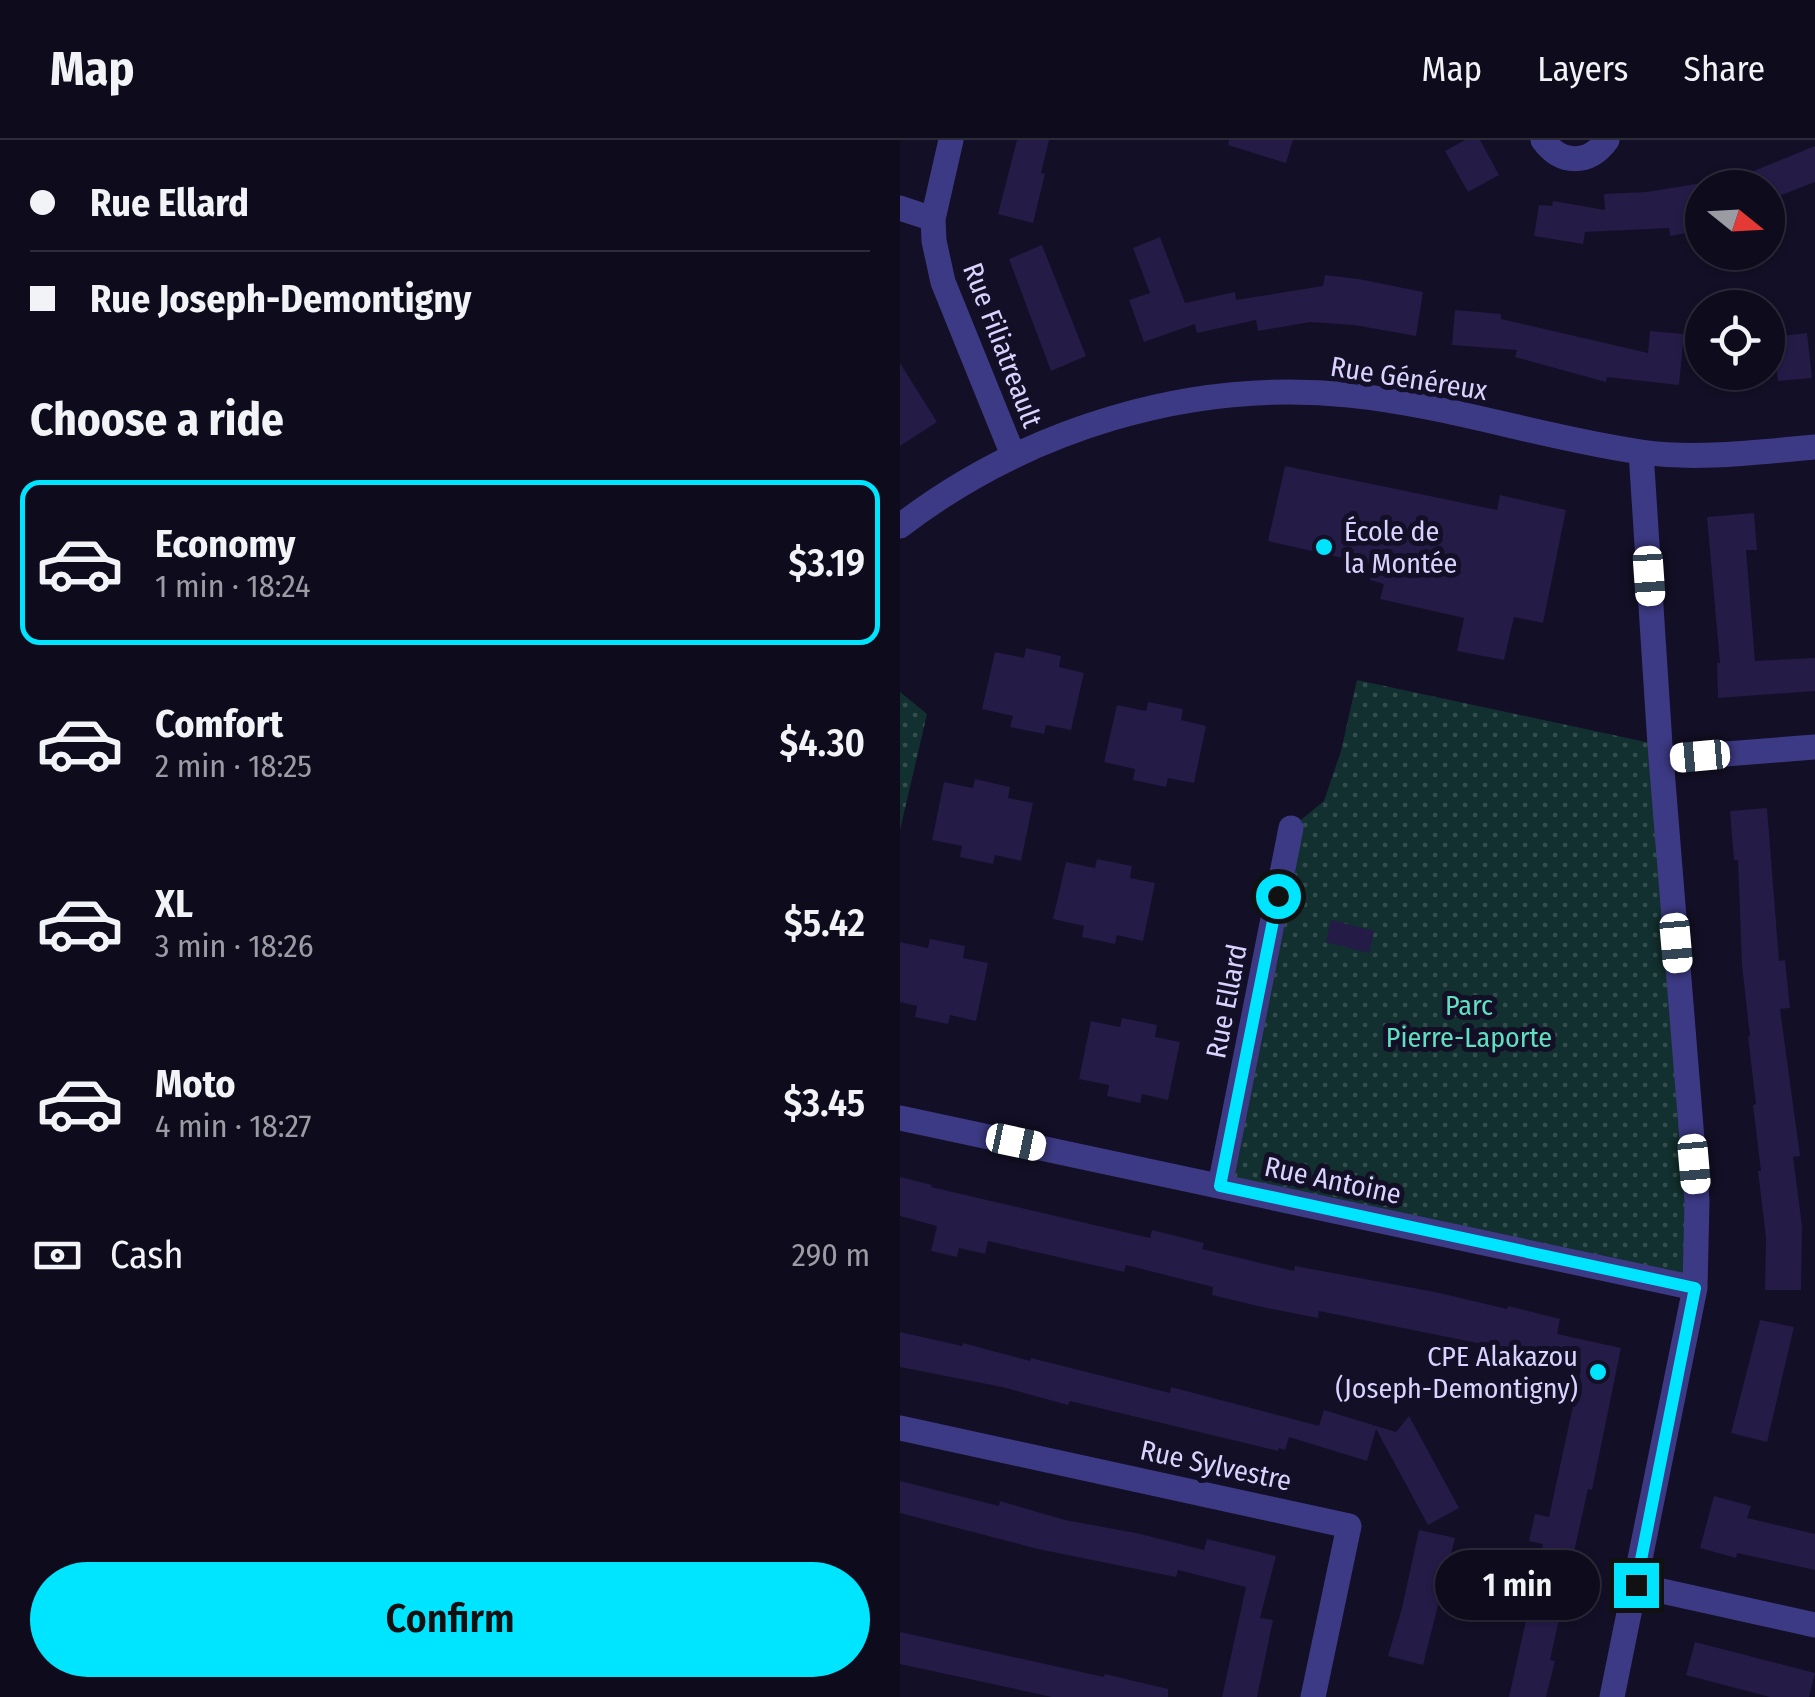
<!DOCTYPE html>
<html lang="en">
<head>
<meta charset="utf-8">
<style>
  body { margin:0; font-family:"Fira Sans Condensed",sans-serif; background:#171425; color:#f1f3f6; height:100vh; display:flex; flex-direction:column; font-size:38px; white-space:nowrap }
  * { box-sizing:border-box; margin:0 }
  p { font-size:32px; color:#9b9ba3 }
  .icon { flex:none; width:55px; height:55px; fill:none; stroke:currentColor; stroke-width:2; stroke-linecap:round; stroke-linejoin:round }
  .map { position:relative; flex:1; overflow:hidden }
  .side { display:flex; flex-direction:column; background:#0e0b1c; width:900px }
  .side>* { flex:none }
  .guide { display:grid; align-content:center; height:220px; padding:0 30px; background:#0e0b1c }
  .needle { width:65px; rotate:108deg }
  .buttons { position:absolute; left:785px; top:30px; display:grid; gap:20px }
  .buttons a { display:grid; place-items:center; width:100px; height:100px; border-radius:50%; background:#0e0b1c; box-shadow:0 2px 8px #0004,0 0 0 2px #2e2b3b; font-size:50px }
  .end { position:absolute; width:45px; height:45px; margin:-22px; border:12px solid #00e5ff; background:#111; box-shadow:0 0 0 5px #111 }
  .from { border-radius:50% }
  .bubble { position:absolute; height:70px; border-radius:35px; background:#0e0b1c; box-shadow:0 2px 8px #0004,0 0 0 2px #2e2b3b; font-size:32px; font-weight:600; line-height:70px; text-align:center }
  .car { position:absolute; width:30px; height:60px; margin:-30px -15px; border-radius:12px; box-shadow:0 0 8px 2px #0007; background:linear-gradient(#fff 24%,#345 0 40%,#fff 0 76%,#345 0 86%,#fff 0) }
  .guide b { display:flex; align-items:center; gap:35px; height:95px; font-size:38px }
  .guide b+b { border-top:2px solid #2e2b3b }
  .guide i { width:25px; height:25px; background:#f1f3f6 }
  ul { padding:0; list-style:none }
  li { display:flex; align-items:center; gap:30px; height:165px; margin:0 20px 15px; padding:0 10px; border:5px solid transparent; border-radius:20px }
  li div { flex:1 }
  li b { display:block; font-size:38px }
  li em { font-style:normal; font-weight:600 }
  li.current { border-color:#00e5ff }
  li>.icon { width:90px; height:90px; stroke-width:1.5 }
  h2 { padding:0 30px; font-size:45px; line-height:120px }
  .pay { display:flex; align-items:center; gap:25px; height:110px; padding:0 30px; font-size:38px }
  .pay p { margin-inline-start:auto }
  .action { display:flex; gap:20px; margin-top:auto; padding:20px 30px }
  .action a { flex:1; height:115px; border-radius:60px; background:#00e5ff; color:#111; font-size:40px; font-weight:600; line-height:115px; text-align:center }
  header { display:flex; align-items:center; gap:60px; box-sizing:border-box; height:140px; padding:0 50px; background:#0e0b1c; border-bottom:2px solid #2e2b3b }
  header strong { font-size:48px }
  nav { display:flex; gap:55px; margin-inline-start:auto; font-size:35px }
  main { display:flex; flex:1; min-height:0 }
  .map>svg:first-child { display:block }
  .park { fill:url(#park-dots) }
  .building { fill:#241b47 }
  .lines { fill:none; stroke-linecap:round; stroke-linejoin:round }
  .minor { stroke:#3d3a85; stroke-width:25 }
  .route { stroke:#00e5ff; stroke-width:12 }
  .poi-dot { fill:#00e5ff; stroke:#130f26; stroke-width:4 }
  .labels { text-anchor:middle; stroke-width:10; stroke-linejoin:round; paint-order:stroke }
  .street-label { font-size:28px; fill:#d9d4ff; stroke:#130f26 }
  .poi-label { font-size:28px; fill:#d9d4ff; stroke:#130f26; text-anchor:start }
  .park-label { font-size:28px; fill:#5fe0c0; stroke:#130f26 }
</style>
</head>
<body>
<header>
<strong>Map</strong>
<nav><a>Map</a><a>Layers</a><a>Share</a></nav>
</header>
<main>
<section class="side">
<div class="guide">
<b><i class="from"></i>Rue Ellard</b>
<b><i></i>Rue Joseph-Demontigny</b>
</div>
<h2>Choose a ride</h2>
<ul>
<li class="current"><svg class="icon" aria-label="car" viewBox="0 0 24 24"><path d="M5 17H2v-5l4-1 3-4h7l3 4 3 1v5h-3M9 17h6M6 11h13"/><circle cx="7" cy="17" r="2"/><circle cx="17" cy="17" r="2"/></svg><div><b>Economy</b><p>1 min · 18:24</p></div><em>$3.19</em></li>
<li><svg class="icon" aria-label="car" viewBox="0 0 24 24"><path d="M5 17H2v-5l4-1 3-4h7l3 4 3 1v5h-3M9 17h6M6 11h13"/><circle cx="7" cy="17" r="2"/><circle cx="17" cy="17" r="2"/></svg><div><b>Comfort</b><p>2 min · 18:25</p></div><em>$4.30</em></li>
<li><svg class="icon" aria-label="car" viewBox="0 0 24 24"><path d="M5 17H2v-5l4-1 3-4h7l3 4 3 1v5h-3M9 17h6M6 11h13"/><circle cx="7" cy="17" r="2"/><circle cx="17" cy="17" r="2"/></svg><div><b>XL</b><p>3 min · 18:26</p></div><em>$5.42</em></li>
<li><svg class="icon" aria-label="car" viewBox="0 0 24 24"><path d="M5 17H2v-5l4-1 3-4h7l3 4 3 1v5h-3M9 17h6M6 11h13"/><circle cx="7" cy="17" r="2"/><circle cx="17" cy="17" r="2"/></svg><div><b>Moto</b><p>4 min · 18:27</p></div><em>$3.45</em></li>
</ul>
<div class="pay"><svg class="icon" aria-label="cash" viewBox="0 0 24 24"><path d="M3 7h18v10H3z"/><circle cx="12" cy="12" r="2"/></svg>Cash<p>290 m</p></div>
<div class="action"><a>Confirm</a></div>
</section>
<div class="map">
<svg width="915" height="1557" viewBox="0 0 915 1557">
  <defs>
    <pattern id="park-dots" width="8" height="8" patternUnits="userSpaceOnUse" patternTransform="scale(2.5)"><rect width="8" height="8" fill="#12302f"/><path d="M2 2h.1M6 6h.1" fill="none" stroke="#344d4e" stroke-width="1.8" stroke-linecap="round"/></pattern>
  </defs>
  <rect width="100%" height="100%" fill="#130f26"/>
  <!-- park -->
  <path class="park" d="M457,540L760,605L795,1148L320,1046L391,688L424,661L441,611Z
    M0,552L27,574L0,690Z"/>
  <!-- building -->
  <path class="building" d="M117,0H149L141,33L145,34L133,83L98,74Z
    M329,0H393L386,23L328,5Z
    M565,0H580L599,35L568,52L545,11Z
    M915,6V42L868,60V48H812Z
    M802,43V90L770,96L769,88L685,92L683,104L634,96L639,65L652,66L653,61L705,70L704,54L747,52Z
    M260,97L285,163L335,152L336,160L423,146L425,135L459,139L523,152L516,196L454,185L410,182L358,191L356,180L297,193L295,184L244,202L229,160L250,153L233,108Z
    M142,105L186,216L151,231L109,119Z
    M555,170L601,174V179L748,213L750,191L784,194L779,245L707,237L706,242L615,217L617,210L552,205Z
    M907,193L912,238L878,241L873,197Z
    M0,223L37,282L0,306Z
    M385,326L597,370L600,355L666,370L643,483L614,477L604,520L557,511L564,478L480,459L484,444L470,440L473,425L368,401Z
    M854,373L857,410H846L855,521L915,518V551L818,558L817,523H820L807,377Z
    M126,508L161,516L159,527L184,533L171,590L146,585L144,594L110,587L113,576L82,569L95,512L124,518Z
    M248,562L283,569L281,580L306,586L294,643L268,638L266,647L233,640L235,629L204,622L217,565L246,571Z
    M75,639L110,647L108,658L133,663L121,721L95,715L93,724L60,717L62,706L32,700L44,642L73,648Z
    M867,668L879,821L885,820L890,868L880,869L900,1016L893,1017L902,1086L901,1150H865L866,1098L858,1031H861L853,965L856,964L848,897L850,896L842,825L838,720H834L830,671Z
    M197,719L232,726L230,738L255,743L243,801L217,795L215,804L182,797L184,786L153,779L166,722L195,728Z
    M431,780L474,791L469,813L426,802Z
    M30,799L65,806L63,818L88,823L76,881L50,875L48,884L15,877L17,866L0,862V802L28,808Z
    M222,878L257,885L255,897L280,902L268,960L242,954L240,963L207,956L209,945L179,939L191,881L220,887Z
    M0,1037L32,1045L31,1047L250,1098L252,1090L304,1103L302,1109L394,1131L395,1126L535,1152L607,1169L608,1166L660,1179L657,1194L721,1208L692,1350L688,1349L650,1520L655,1521L646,1557H609L643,1404L629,1401L635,1374L649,1377L681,1229L577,1203L419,1171L418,1178L362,1167L312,1155L313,1147L226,1125L224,1132L88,1101L85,1114L59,1108L57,1117L31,1111L37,1086L0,1076Z
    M860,1180L894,1187L867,1302L831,1293Z
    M0,1192L62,1206L63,1203L130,1221L131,1218L270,1253L271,1247L419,1286L424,1270L496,1292L509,1276L559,1368L528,1385L476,1289L467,1321L389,1297L385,1310L379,1308L378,1311L170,1261L168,1265L102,1247L0,1227Z
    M0,1341L99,1366L100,1361L165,1380L236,1393L304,1410L307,1399L376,1416L360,1478L373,1480L357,1557H322L346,1447L278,1430L276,1437L138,1409L0,1373Z
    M814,1356L851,1366L847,1378L915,1394V1430L837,1413L836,1418L800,1408Z
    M519,1390L555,1398L523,1525L488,1516L502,1468Z
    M0,1492L204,1537L205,1534L268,1549V1557H152L0,1524Z
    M795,1502L915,1533L909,1557H870L786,1535Z"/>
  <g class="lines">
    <!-- minor -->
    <path class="minor" d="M51,0L33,79L34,101L43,142L113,315
      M643,0C661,25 689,25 707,0
      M0,68L33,79
      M0,386C127,289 290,239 449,255C548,265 643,298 741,312C799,320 857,312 915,307
      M762,619L915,607
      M0,978L795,1148
      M320,1046L391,688
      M0,1288L449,1386L413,1557
      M735,1445L915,1485
      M712,1557L795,1148L797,1061L760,605L741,312"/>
  </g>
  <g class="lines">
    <!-- route -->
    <path class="route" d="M378,756L320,1046L795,1148L736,1445"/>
  </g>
  <!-- markers -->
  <g class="poi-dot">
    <circle cx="424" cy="407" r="10"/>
    <circle cx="698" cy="1232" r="10"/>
  </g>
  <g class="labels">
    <!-- street labels -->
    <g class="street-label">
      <text transform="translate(103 205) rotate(69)" y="10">Rue Filiatreault</text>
      <text transform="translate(509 238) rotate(9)" y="10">Rue Généreux</text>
      <text transform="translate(326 861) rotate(-79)" y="10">Rue Ellard</text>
      <text transform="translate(433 1040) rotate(12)" y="10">Rue Antoine</text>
      <text transform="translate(316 1325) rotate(12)" y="10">Rue Sylvestre</text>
    </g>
    <!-- poi labels -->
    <g class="poi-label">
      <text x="444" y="401">École de<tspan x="444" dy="32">la Montée</tspan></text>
      <text x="678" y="1226" text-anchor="end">CPE Alakazou<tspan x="678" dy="32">(Joseph-Demontigny)</tspan></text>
    </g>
    <!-- park labels -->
    <g class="park-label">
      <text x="569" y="875">Parc<tspan x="569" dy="32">Pierre-Laporte</tspan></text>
    </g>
  </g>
</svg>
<div class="buttons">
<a><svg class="needle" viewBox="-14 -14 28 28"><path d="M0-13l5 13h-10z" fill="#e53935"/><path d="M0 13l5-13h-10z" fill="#9b9ba3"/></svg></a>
<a><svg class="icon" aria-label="locate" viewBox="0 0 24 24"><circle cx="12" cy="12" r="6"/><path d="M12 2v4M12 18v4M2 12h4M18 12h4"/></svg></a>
</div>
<i class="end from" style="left:378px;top:756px"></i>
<i class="end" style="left:736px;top:1445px"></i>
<div class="bubble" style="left:535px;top:1410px;width:165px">1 min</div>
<i class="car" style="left:749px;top:436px;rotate:176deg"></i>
<i class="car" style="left:800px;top:616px;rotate:265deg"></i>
<i class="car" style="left:776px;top:803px;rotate:175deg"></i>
<i class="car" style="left:116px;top:1002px;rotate:102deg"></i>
<i class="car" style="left:794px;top:1024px;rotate:175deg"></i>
</div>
</main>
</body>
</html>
